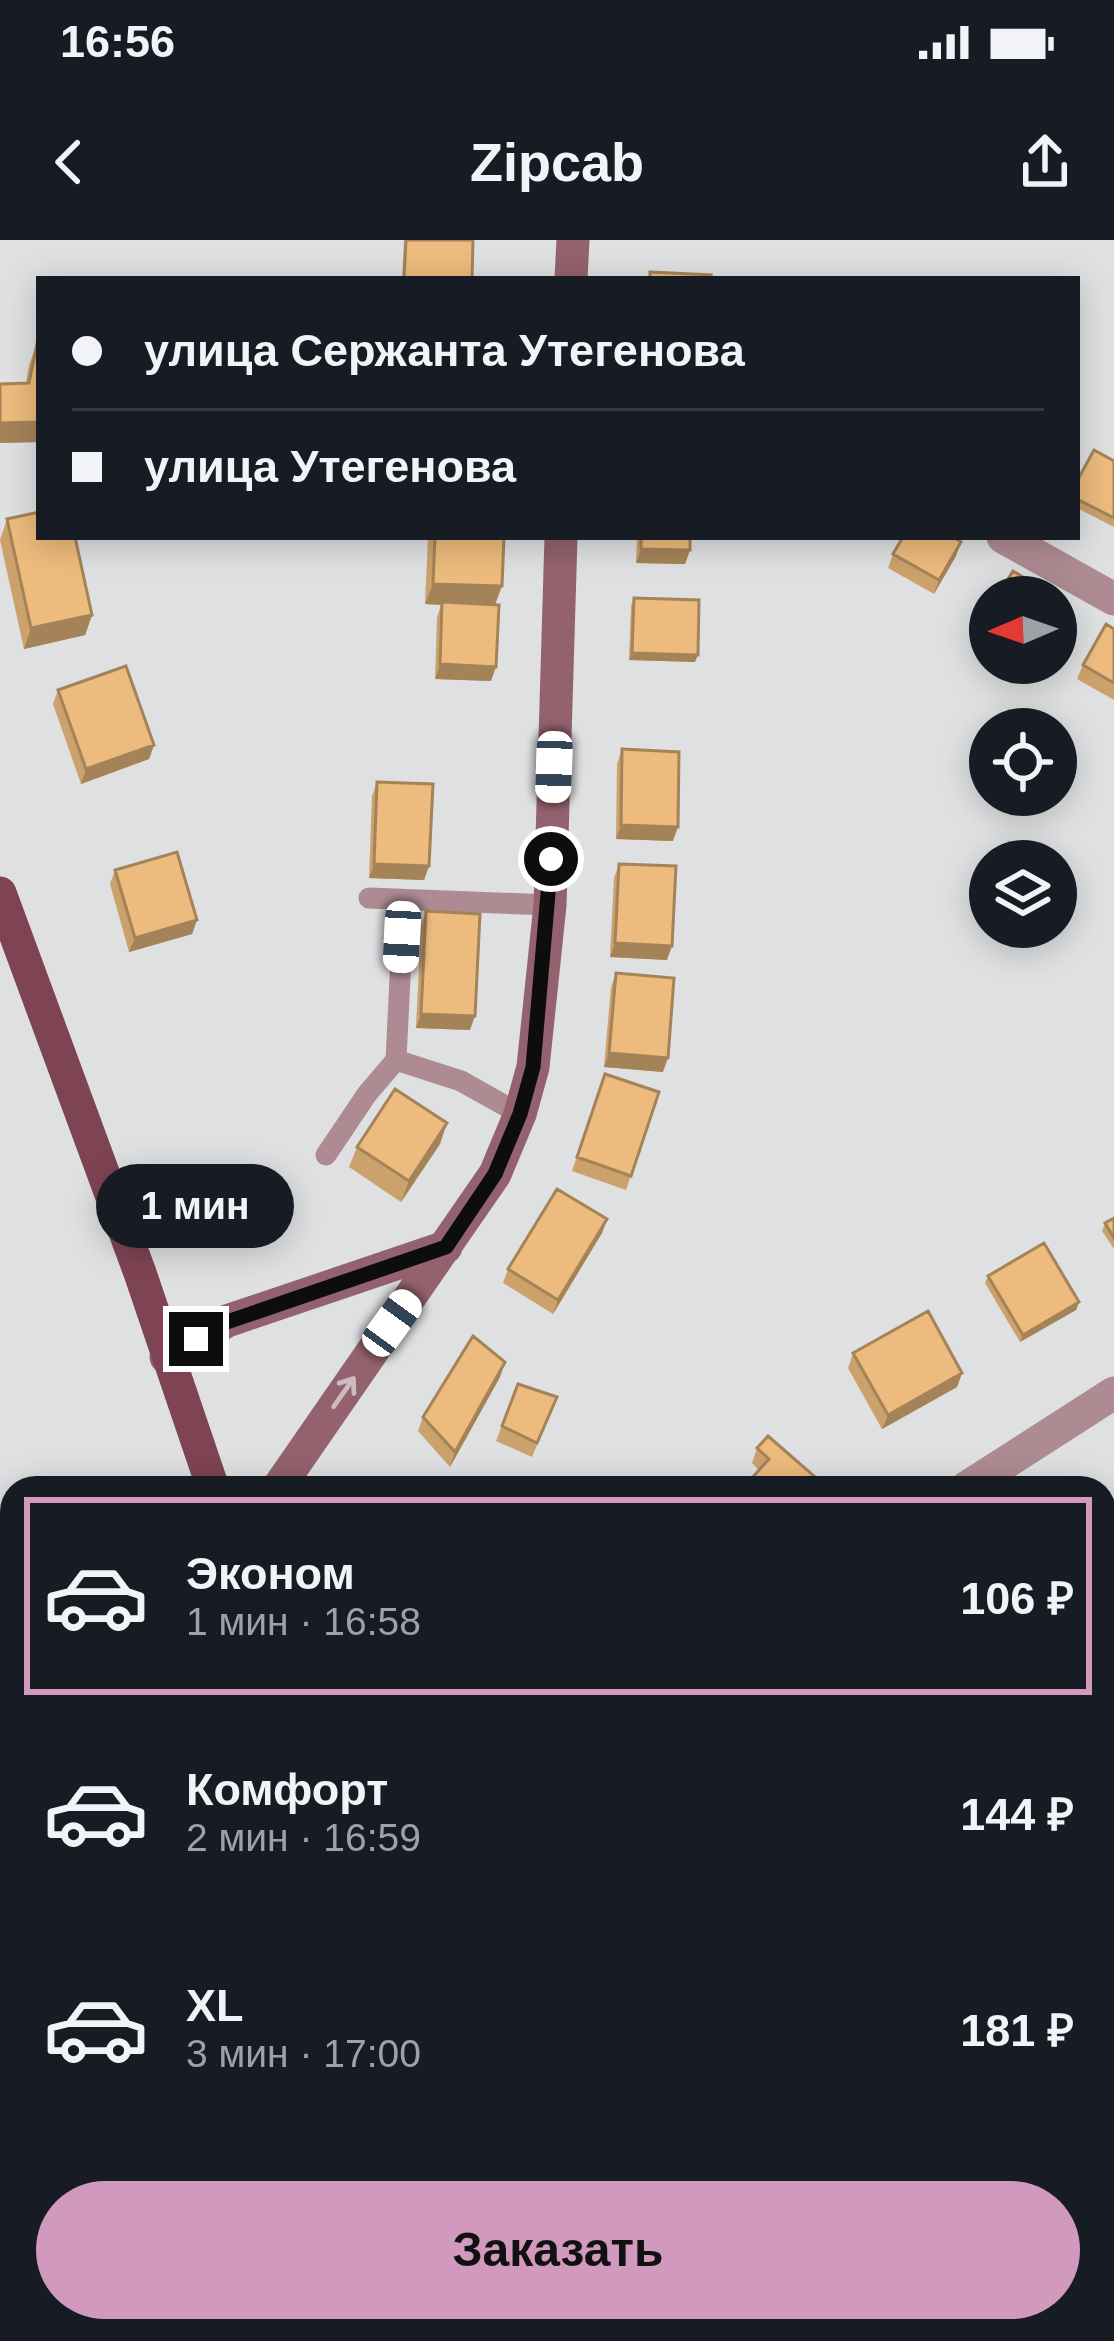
<!DOCTYPE html>
<html lang="ru">
<head>
<meta charset="utf-8">
<style>
  body { margin:0; font-family:Helvetica,sans-serif; background:#242831; color:#f1f3f6; height:100vh; display:flex; flex-direction:column; font-size:45px; white-space:nowrap }
  * { box-sizing:border-box; margin:0 }
  p { font-size:39px; color:#9ea1a6 }
  .icon { flex:none; width:66px; height:66px; fill:none; stroke:currentColor; stroke-width:2; stroke-linecap:round; stroke-linejoin:round }
  .map { position:relative; flex:1; overflow:hidden }
  .details { position:absolute; left:0px; top:1236px; width:1116px; height:867px; display:flex; flex-direction:column; background:#171b24; border-radius:36px 36px 0 0; box-shadow:0 6px 30px #0003 }
  .details>* { flex:none }
  .guide { position:absolute; left:36px; top:36px; width:1044px; height:264px; border-radius:0px; box-shadow:0 6px 30px #0003; display:grid; align-content:center; height:264px; padding:0 36px; background:#171b24 }
  .needle { width:78px; rotate:268deg }
  .fabs { position:absolute; left:969px; top:336px; display:grid; gap:24px }
  .fabs a { display:grid; place-items:center; width:108px; height:108px; border-radius:50%; background:#171b24; box-shadow:0 6px 30px #0003; font-size:60px }
  .end { position:absolute; width:54px; height:54px; margin:-27px; border:15px solid #0d0d0e; background:#fff; box-shadow:0 0 0 6px #fff }
  .from { border-radius:50% }
  .bubble { position:absolute; height:84px; border-radius:42px; background:#171b24; box-shadow:0 6px 30px #0003; font-size:39px; font-weight:700; line-height:84px; text-align:center }
  .car { position:absolute; width:36px; height:72px; margin:-36px -18px; border-radius:15px; box-shadow:0 0 9px 3px #0007; background:linear-gradient(#fff 24%,#345 0 40%,#fff 0 76%,#345 0 86%,#fff 0) }
  .guide b { display:flex; align-items:center; gap:42px; height:114px; font-size:45px }
  .guide b+b { border-top:3px solid #363941 }
  .guide i { width:30px; height:30px; background:#f1f3f6 }
  ul { padding:21px 0 0; list-style:none }
  li { display:flex; align-items:center; gap:36px; height:198px; margin:0 24px 18px; padding:0 12px; border:6px solid transparent; border-radius:0px }
  li div { flex:1 }
  li b { display:block; font-size:45px }
  li em { font-style:normal; font-weight:700 }
  li.active { border-color:#d299be }
  li>.icon { width:108px; height:108px; stroke-width:1.5 }
  .button { display:flex; gap:24px; margin-top:auto; padding:24px 36px }
  .button a { flex:1; height:138px; border-radius:72px; background:#d299be; color:#111; font-size:48px; font-weight:700; line-height:138px; text-align:center }
  .status { display:flex; justify-content:space-between; align-items:center; height:84px; padding:0 60px; background:#171b24; direction:ltr }
  .status svg { height:33px; fill:currentColor }
  header { display:flex; justify-content:space-between; align-items:center; height:156px; padding:0 36px; background:#171b24; font-size:54px; font-weight:700 }
  .map>svg:first-child { display:block }
  .green { fill:#adccf4 }
  .water { fill:#67c4e0 }
  .lines { fill:none; stroke-linecap:round; stroke-linejoin:round }
  .service { stroke:#ae8b93; stroke-width:21 }
  .minor { stroke:#ae8b93; stroke-width:33 }
  .secondary { stroke:#93626e; stroke-width:33 }
  .primary { stroke:#7f4454; stroke-width:33 }
  .wall { fill:#cba16c }
  .shaded-wall { fill:#a58358 }
  .building { fill:#ecbb7d; stroke:#a58358; stroke-width:3 }
  .oneway { stroke:#ccbcc2 }
  .route { stroke:#0d0d0e; stroke-width:15 }
</style>
</head>
<body>
<div class="status"><b>16:56</b><svg viewBox="0 0 49 12"><path d="M0 12V9h3v3zM5 12V6h3v6zM10 12V3h3v9zM15 12V0h3v12zM26 1h20v11H26zM47 4h2v5h-2z"/></svg></div>
<header><svg class="icon" aria-label="back" viewBox="0 0 24 24"><path d="M15 5l-7 7 7 7"/></svg>Zipcab<svg class="icon" aria-label="share" viewBox="0 0 24 24"><path d="M12 15V3M7 8l5-5 5 5M5 13v7h14v-7"/></svg></header>
<div class="map">
<svg width="1114" height="2101" viewBox="0 0 1114 2101">
  <rect width="100%" height="100%" fill="#dee0e2"/>
  <!-- green -->
  <path class="green" d="M1114,1638V2101H947L945,2091H1104V1656Z"/>
  <!-- water -->
  <path class="water" d="M1114,1409V1638L1104,1656V1424Z
    M779,2091H945L947,2101H777Z"/>
  <g class="lines">
    <!-- service -->
    <path class="service" d="M369,658L550,665
      M402,697L396,820L461,841L520,874
      M326,915L367,854L396,820"/>
    <!-- minor -->
    <path class="minor" d="M1003,297L1114,359
      M966,1248L1114,1153"/>
    <!-- secondary -->
    <path class="secondary" d="M571,39L573,0
      M166,1117L227,1081L446,1007
      M278,1248L495,934L520,874L533,827L550,665L561,297"/>
    <!-- primary -->
    <path class="primary" d="M0,653L140,1033L213,1248
      M0,1347L12,1352
      M569,2091L574,2101"/>
  </g>
  <!-- wall -->
  <path class="wall" d="M404,0H473L472,39H402Z
    M37,104H39V202L0,203L26,143L29,125Z
    M1114,221V287L1077,268V241Z
    M7,279L92,375L85,395L24,409L0,300Z
    M428,297H504L502,346L495,365L491,441L435,439L437,377L441,365L425,364Z
    M637,297H690V310L685,324L636,323Z
    M893,314L956,316L934,354L888,328Z
    M634,358L695,422L629,420L631,366Z
    M990,368V393L981,387Z
    M1114,389V460L1077,439L1083,425Z
    M58,450L154,505L149,519L81,544L53,464Z
    M622,509L673,601L616,599L617,524Z
    M377,542L429,626L424,640L369,638L372,556Z
    M619,624L667,720L610,717L614,638Z
    M115,630L197,680L192,694L129,712L110,644Z
    M426,671L470,790L416,788L421,685Z
    M616,733L663,832L604,827L611,747Z
    M605,834L659,852L626,950L572,931Z
    M440,904L401,962L349,927L357,907Z
    M1114,978V1009L1102,991L1105,983Z
    M607,979L602,993L553,1074L503,1043L508,1029Z
    M988,1036L1079,1062L1076,1070L1020,1102L985,1043Z
    M853,1113L962,1133L957,1147L882,1189L848,1128Z
    M500,1137L450,1227L418,1191L423,1177Z
    M518,1144L557,1157L532,1217L496,1201Z
    M757,1208L822,1243L759,1230L752,1223Z
    M406,2091H509L513,2101H409Z"/>
  <!-- shaded-wall -->
  <path class="shaded-wall" d="M39,182V202L0,203V183Z
    M961,302L956,316L934,354L939,340Z
    M641,309L690,310L685,324L636,323Z
    M433,344L502,346L494,367L425,364Z
    M92,375L85,395L24,409L31,388Z
    M632,413L698,415L695,422L629,420Z
    M440,424L496,427L491,441L435,439Z
    M154,505L149,519L81,544L86,529Z
    M621,585L678,587L673,601L616,599Z
    M374,624L429,626L424,640L369,638Z
    M197,680L192,694L129,712L135,698Z
    M615,703L672,706L667,720L610,717Z
    M421,774L475,776L470,790L416,788Z
    M609,813L668,818L663,832L604,827Z
    M447,883L440,904L401,962L409,941Z
    M607,979L602,993L553,1074L558,1060Z
    M1079,1062L1076,1070L1020,1102L1023,1095Z
    M505,1122L500,1137L450,1227L455,1212Z
    M962,1133L957,1147L882,1189L888,1175Z
    M0,1493L12,1494V1515L0,1514Z
    M0,1780L12,1781V1807L0,1806Z
    M12,2076V2091H17L0,2099V2092L4,2080Z"/>
  <!-- building -->
  <path class="building" d="M406,0H473L472,39H404Z
    M650,32L711,35L710,39H650Z
    M37,104H39V182L0,183V144L29,143Z
    M1094,210L1114,221V278L1077,259V241Z
    M39,272V297H75L92,375L31,388L7,279Z
    M435,297H504L502,346L433,344Z
    M641,297H690V310L641,309Z
    M903,297H954L961,302L939,340L893,314Z
    M1013,331L1055,357H997Z
    M634,358L699,360L698,415L632,413Z
    M442,362L499,365L496,427L440,424Z
    M1106,384L1114,389V443L1083,425Z
    M126,426L154,505L86,529L58,450Z
    M622,509L679,512L678,587L621,585Z
    M377,542L433,544L429,626L374,624Z
    M177,612L197,680L135,698L115,630Z
    M619,624L676,626L672,706L615,703Z
    M426,671L480,674L475,776L421,774Z
    M616,733L674,738L668,818L609,813Z
    M605,834L659,852L631,936L577,917Z
    M395,849L447,883L409,941L357,907Z
    M557,949L607,979L558,1060L508,1029Z
    M1114,978V998L1105,983Z
    M1044,1003L1079,1062L1023,1095L988,1036Z
    M928,1071L962,1133L888,1175L853,1113Z
    M473,1096L505,1122L455,1212L423,1177Z
    M518,1144L557,1157L537,1203L502,1186Z
    M768,1196L822,1243L817,1248H743L769,1219L757,1208Z
    M0,1443L12,1444V1494L0,1493Z
    M0,1652L12,1653V1781L0,1780Z
    M12,1993V2076L4,2080L0,2070V1999Z
    M426,2091H509L513,2101H431Z"/>
  <!-- one-way arrows -->
  <defs><path id="oneway-shaft" d="M-6 0H5M1.5-3L5.5 0L1.5 3" fill="none" stroke-width="1.6" stroke-linecap="round" stroke-linejoin="round" transform="scale(3)"/></defs>
  <use class="oneway" href="#oneway-shaft" transform="translate(344 1152) rotate(-55)"/>
  <g class="lines">
    <!-- route -->
    <path class="route" d="M196,1099L227,1082L446,1007L495,934L520,874L533,827L551,619"/>
  </g>
</svg>
<div class="fabs">
<a><svg class="needle" viewBox="-14 -14 28 28"><path d="M0-13l5 13h-10z" fill="#e53935"/><path d="M0 13l5-13h-10z" fill="#9ea1a6"/></svg></a>
<a><svg class="icon" aria-label="locate" viewBox="0 0 24 24"><circle cx="12" cy="12" r="6"/><path d="M12 2v4M12 18v4M2 12h4M18 12h4"/></svg></a>
<a><svg class="icon" aria-label="layers" viewBox="0 0 24 24"><path d="M12 4l9 5-9 5-9-5zM3 14l9 5 9-5"/></svg></a>
</div>
<i class="end from" style="left:551px;top:619px"></i>
<i class="end" style="left:196px;top:1099px"></i>
<div class="bubble" style="left:96px;top:924px;width:198px">1 мин</div>
<i class="car" style="left:554px;top:527px;rotate:182deg"></i>
<i class="car" style="left:402px;top:697px;rotate:183deg"></i>
<i class="car" style="left:392px;top:1083px;rotate:36deg"></i>
<div class="guide">
<b><i class="from"></i>улица Сержанта Утегенова</b>
<b><i></i>улица Утегенова</b>
</div>
<section class="details">
<ul>
<li class="active"><svg class="icon" aria-label="car" viewBox="0 0 24 24"><path d="M5 17H2v-5l4-1 3-4h7l3 4 3 1v5h-3M9 17h6M6 11h13"/><circle cx="7" cy="17" r="2"/><circle cx="17" cy="17" r="2"/></svg><div><b>Эконом</b><p>1 мин · 16:58</p></div><em>106 ₽</em></li>
<li><svg class="icon" aria-label="car" viewBox="0 0 24 24"><path d="M5 17H2v-5l4-1 3-4h7l3 4 3 1v5h-3M9 17h6M6 11h13"/><circle cx="7" cy="17" r="2"/><circle cx="17" cy="17" r="2"/></svg><div><b>Комфорт</b><p>2 мин · 16:59</p></div><em>144 ₽</em></li>
<li><svg class="icon" aria-label="car" viewBox="0 0 24 24"><path d="M5 17H2v-5l4-1 3-4h7l3 4 3 1v5h-3M9 17h6M6 11h13"/><circle cx="7" cy="17" r="2"/><circle cx="17" cy="17" r="2"/></svg><div><b>XL</b><p>3 мин · 17:00</p></div><em>181 ₽</em></li>
</ul>
<div class="button"><a>Заказать</a></div>
</section>
</div>
</body>
</html>
